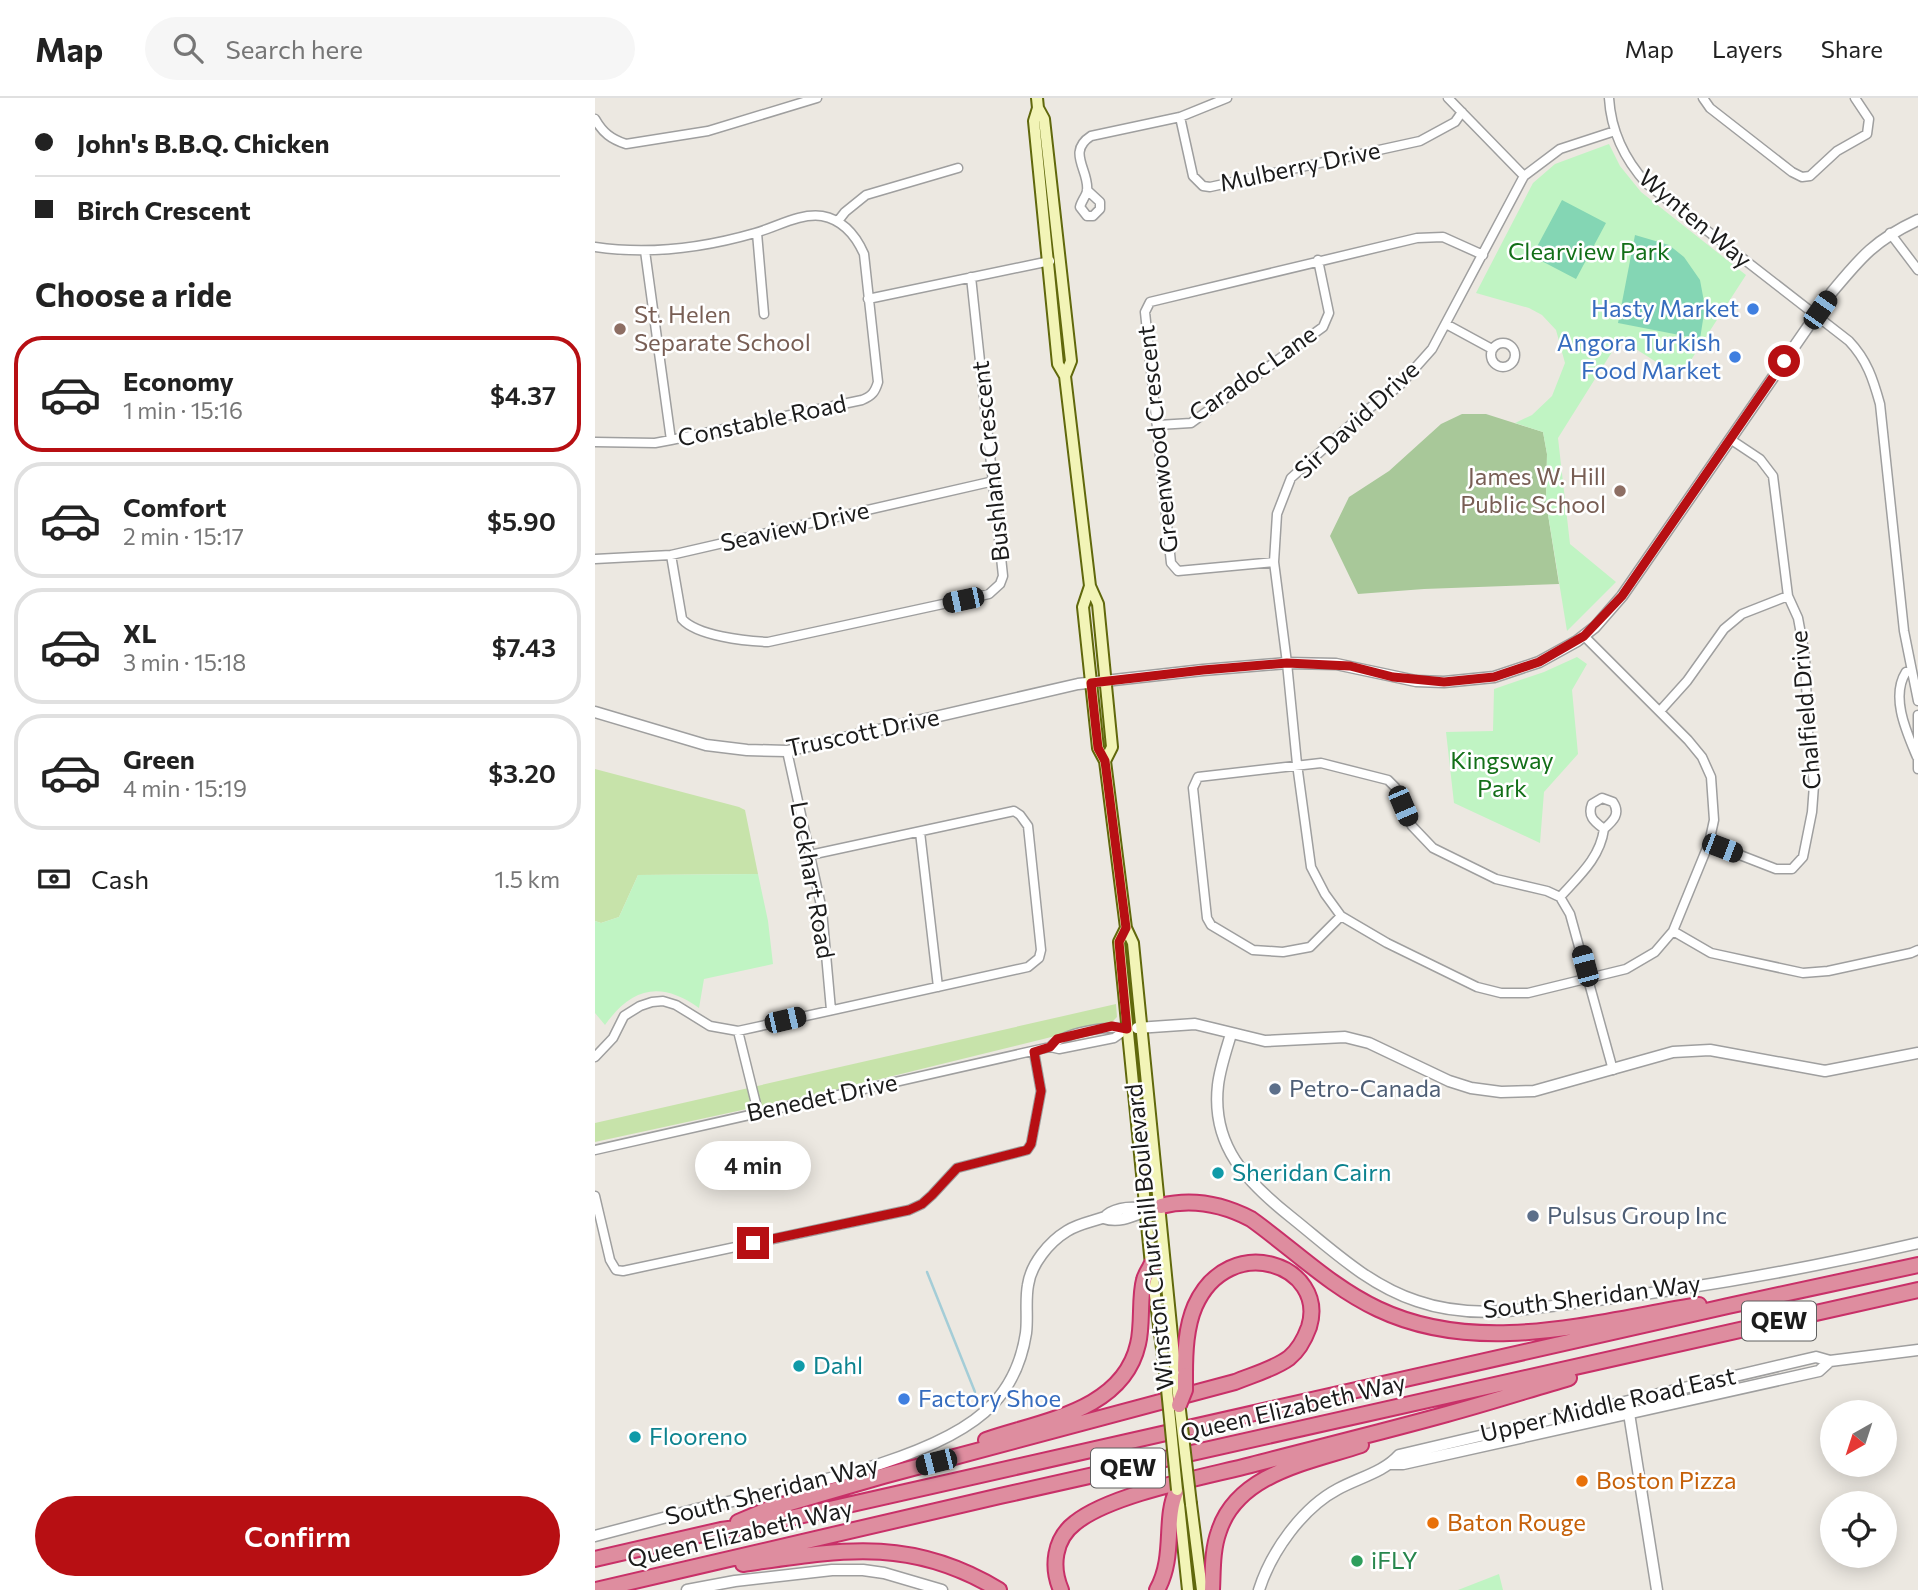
<!DOCTYPE html>
<html lang="en">
<head>
<meta charset="utf-8">
<style>
  body { margin:0; font-family:Commissioner,sans-serif; background:#f6f6f6; color:#222; height:100vh; display:flex; flex-direction:column; font-size:26px; white-space:nowrap }
  * { box-sizing:border-box; margin:0 }
  p { font-size:23px; color:#767676 }
  .icon { flex:none; width:38px; height:38px; fill:none; stroke:currentColor; stroke-width:2; stroke-linecap:round; stroke-linejoin:round }
  .map { position:relative; flex:1; overflow:hidden }
  .drawer { display:flex; flex-direction:column; background:#fff; width:595px }
  .drawer>* { flex:none }
  .banner { display:grid; align-content:center; height:154px; padding:0 35px; background:#fff }
  .needle { width:46px; rotate:219deg }
  .controls { position:absolute; left:1225px; top:1302px; display:grid; gap:14px }
  .controls a { display:grid; place-items:center; width:77px; height:77px; border-radius:50%; background:#fff; box-shadow:0 4px 18px #0003; font-size:35px }
  .end { position:absolute; width:32px; height:32px; margin:-16px; border:9px solid #b70f13; background:#fff; box-shadow:0 0 0 4px #fff }
  .from { border-radius:50% }
  .bubble { position:absolute; height:49px; border-radius:24px; background:#fff; box-shadow:0 4px 18px #0003; font-size:23px; font-weight:600; line-height:49px; text-align:center }
  .car { position:absolute; width:21px; height:42px; margin:-21px -10px; border-radius:9px; box-shadow:0 0 5px 2px #0007; background:linear-gradient(#222 24%,#8ab4d8 0 40%,#222 0 76%,#8ab4d8 0 86%,#222 0) }
  .banner b { display:flex; align-items:center; gap:24px; height:66px; font-size:26px }
  .banner b+b { border-top:2px solid #e0e0e0 }
  .banner i { width:18px; height:18px; background:#222 }
  ul { padding:0; list-style:none }
  li { display:flex; align-items:center; gap:21px; height:116px; margin:0 14px 10px; padding:0 21px; border:4px solid #e0e0e0; border-radius:28px }
  li div { flex:1 }
  li b { display:block; font-size:26px }
  li em { font-style:normal; font-weight:600 }
  li.active { border-color:#b70f13 }
  li>.icon { width:63px; height:63px; stroke-width:1.5 }
  h2 { padding:0 35px; font-size:32px; line-height:84px }
  .pay { display:flex; align-items:center; gap:18px; height:77px; padding:0 35px; font-size:26px }
  .pay p { margin-inline-start:auto }
  .button { display:flex; gap:14px; margin-top:auto; padding:14px 35px }
  .button a { flex:1; height:80px; border-radius:42px; background:#b70f13; color:#fff; font-size:28px; font-weight:600; line-height:80px; text-align:center }
  header { display:flex; align-items:center; gap:42px; box-sizing:border-box; height:98px; padding:0 35px; background:#fff; border-bottom:2px solid #e0e0e0 }
  header strong { font-size:33px }
  nav { display:flex; gap:38px; margin-inline-start:auto; font-size:24px }
  .search { width:490px; height:63px; background:#f6f6f6; display:flex; align-items:center; gap:18px; box-sizing:border-box; padding:0 24px; border-radius:38px; color:#767676; font-size:26px }
  main { display:flex; flex:1; min-height:0 }
  .map>svg:first-child { display:block }
  .grass { fill:#c7e3aa }
  .forest { fill:#a8c899 }
  .park { fill:#c0f4c3 }
  .pitch { fill:#84d6b4 }
  .lines { fill:none; stroke-linecap:round; stroke-linejoin:round }
  .stream { stroke:#a4cdd7; stroke-width:2.5 }
  .minor-casing { stroke:#9f9f9f; stroke-width:11 }
  .tertiary-casing { stroke:#9f9f9f; stroke-width:13 }
  .secondary-casing { stroke:#60680c; stroke-width:14 }
  .motorway-casing { stroke:#c83068; stroke-width:18 }
  .minor { stroke:#fff; stroke-width:8 }
  .tertiary { stroke:#fff; stroke-width:10 }
  .secondary { stroke:#f2f4b7; stroke-width:10 }
  .motorway { stroke:#de8d9f; stroke-width:14 }
  .secondary-bridge-casing { stroke:#60680c; stroke-width:14; stroke-linecap:butt }
  .motorway-bridge-casing { stroke:#c83068; stroke-width:18; stroke-linecap:butt }
  .secondary-bridge { stroke:#f2f4b7; stroke-width:10 }
  .motorway-bridge { stroke:#de8d9f; stroke-width:14 }
  .route { stroke:#b70f13; stroke-width:9 }
  .shop-dot { fill:#3f7fe0; stroke:#fff; stroke-width:2.5 }
  .education-dot { fill:#8d6e63; stroke:#fff; stroke-width:2.5 }
  .service-dot { fill:#5c6f8a; stroke:#fff; stroke-width:2.5 }
  .culture-dot { fill:#0f9aa8; stroke:#fff; stroke-width:2.5 }
  .food-dot { fill:#e8710a; stroke:#fff; stroke-width:2.5 }
  .leisure-dot { fill:#2e9e5b; stroke:#fff; stroke-width:2.5 }
  .labels { text-anchor:middle; stroke-width:5; stroke-linejoin:round; paint-order:stroke }
  .shield { fill:#fff; stroke:#5f5f5f; stroke-width:2 }
  .shield-label { font-size:23px; font-weight:bold; fill:#1b1b1b }
  .street-label { font-size:24px; fill:#1b1b1b; stroke:#fff }
  .park-label { font-size:24px; fill:#136f18; stroke:#fff }
  .shop-label { font-size:24px; fill:#366cbe; stroke:#fff; text-anchor:end }
  .education-label { font-size:24px; fill:#785e54; stroke:#fff; text-anchor:start }
  .service-label { font-size:24px; fill:#4e5e75; stroke:#fff; text-anchor:start }
  .culture-label { font-size:24px; fill:#0d838f; stroke:#fff; text-anchor:start }
  .food-label { font-size:24px; fill:#c56008; stroke:#fff; text-anchor:start }
  .leisure-label { font-size:24px; fill:#27864d; stroke:#fff; text-anchor:start }
</style>
</head>
<body>
<header>
<strong>Map</strong>
<div class="search"><svg class="icon" aria-label="search" viewBox="0 0 24 24"><circle cx="10" cy="10" r="6"/><path d="M15 15l6 6"/></svg>Search here</div>
<nav><a>Map</a><a>Layers</a><a>Share</a></nav>
</header>
<main>
<section class="drawer">
<div class="banner">
<b><i class="from"></i>John's B.B.Q. Chicken</b>
<b><i></i>Birch Crescent</b>
</div>
<h2>Choose a ride</h2>
<ul>
<li class="active"><svg class="icon" aria-label="car" viewBox="0 0 24 24"><path d="M5 17H2v-5l4-1 3-4h7l3 4 3 1v5h-3M9 17h6M6 11h13"/><circle cx="7" cy="17" r="2"/><circle cx="17" cy="17" r="2"/></svg><div><b>Economy</b><p>1 min · 15:16</p></div><em>$4.37</em></li>
<li><svg class="icon" aria-label="car" viewBox="0 0 24 24"><path d="M5 17H2v-5l4-1 3-4h7l3 4 3 1v5h-3M9 17h6M6 11h13"/><circle cx="7" cy="17" r="2"/><circle cx="17" cy="17" r="2"/></svg><div><b>Comfort</b><p>2 min · 15:17</p></div><em>$5.90</em></li>
<li><svg class="icon" aria-label="car" viewBox="0 0 24 24"><path d="M5 17H2v-5l4-1 3-4h7l3 4 3 1v5h-3M9 17h6M6 11h13"/><circle cx="7" cy="17" r="2"/><circle cx="17" cy="17" r="2"/></svg><div><b>XL</b><p>3 min · 15:18</p></div><em>$7.43</em></li>
<li><svg class="icon" aria-label="car" viewBox="0 0 24 24"><path d="M5 17H2v-5l4-1 3-4h7l3 4 3 1v5h-3M9 17h6M6 11h13"/><circle cx="7" cy="17" r="2"/><circle cx="17" cy="17" r="2"/></svg><div><b>Green</b><p>4 min · 15:19</p></div><em>$3.20</em></li>
</ul>
<div class="pay"><svg class="icon" aria-label="cash" viewBox="0 0 24 24"><path d="M3 7h18v10H3z"/><circle cx="12" cy="12" r="2"/></svg>Cash<p>1.5 km</p></div>
<div class="button"><a>Confirm</a></div>
</section>
<div class="map">
<svg width="1323" height="1492" viewBox="0 0 1323 1492">
  <rect width="100%" height="100%" fill="#ece8e1"/>
  <!-- grass -->
  <path class="grass" d="M0,671L144,709L150,712L163,776L43,777L24,819L6,825L0,823Z
    M521,906L522,919L517,924L253,989L0,1044V1025Z"/>
  <!-- forest -->
  <path class="forest" d="M867,316H891L948,334L952,356L951,404L964,486L829,491L763,496L735,438L754,399L794,373L846,326Z"/>
  <!-- park -->
  <path class="park" d="M1014,46L1025,68L1046,94L1151,177L1085,279L1025,241L963,340L975,446L1021,484L972,533L951,404L952,356L948,334L920,325L937,317L957,298L970,265L961,232L947,217L934,210L881,195L938,85L960,66Z
    M982,559L992,566L977,592L983,656L949,694L945,745L859,705L851,634L898,633L899,591L949,574Z
    M163,776L173,823L178,866L109,881L104,910C66,883 37,889 10,927L0,915V823L6,825L24,819L43,777Z
    M904,1476L908,1492H863Z"/>
  <!-- pitch -->
  <path class="pitch" d="M967,102L1011,125L981,181L937,158Z
    M1040,137L1074,147L1089,159L1105,182L1110,209L1105,241L1023,225Z"/>
  <g class="lines">
    <!-- stream -->
    <path class="stream" d="M332,1174L380,1294"/>
    <defs>
      <path id="minor" d="M853,0L929,78
        M1014,0C1016,33 1030,62 1052,86L1254,243C1272,262 1278,281 1285,306L1309,533L1323,603
        M1108,0L1115,10L1197,74L1207,79L1215,78L1242,53L1272,36L1274,21L1260,0
        M585,19L598,78L608,88L615,89L825,43L860,24L867,14
        M0,21C8,35 16,41 31,46L113,33L222,0
        M492,92L505,104V111L498,118H492L485,109C486,104 491,98 492,93C495,73 471,54 496,38L585,19L632,0
        M243,123L250,114L271,97L363,70
        M162,135L169,216
        M1295,135L1323,172
        M0,149C54,157 108,150 160,135C182,129 204,115 227,118C249,122 261,138 269,156L283,284C280,294 277,298 267,302L76,342L60,345L0,344
        M50,153L76,342
        M273,201L455,163
        M851,226L897,251
        M896 257a12 12 0 1 1 24 0a12 12 0 1 1-24 0Z
        M563,327L596,325L728,229L734,215L723,162
        M76,457L87,521C102,538 150,543 173,544L394,496L405,486L408,478L376,179
        M0,461L76,457L399,383
        M679,464L583,473L576,465L550,214L555,204L822,140L848,139L888,157
        M989,538L1093,642L1107,659L1116,679L1119,722L1114,745L1078,833L1060,854L1031,871L933,895H906L882,889L792,845L746,818L730,796L716,769L702,666L692,565L679,464L682,416L696,380L772,312L804,288L837,251L929,78L965,51L1020,33
        M1316,572L1311,574C1295,599 1312,635 1322,659
        M1065,613L1092,583L1129,531L1147,516L1193,498
        M1323,617V671
        M192,653L227,812L236,912
        M1007,700L1018,704C1026,716 1018,723 1009,731C1000,724 992,719 997,706Z
        M325,734L343,889
        M1114,745L1181,771H1197L1208,759L1217,714L1219,687L1213,634L1210,558L1203,520L1193,498L1178,378L1165,361L1135,341
        M965,799C984,778 1005,760 1009,731
        M746,818L715,849L688,854L658,852L616,827L612,820L598,690L603,679L726,665L793,682L800,689L817,728L838,750L901,781L952,793L965,799L975,816L1018,972
        M1078,833L1116,855L1208,875L1233,873L1316,855L1323,852
        M143,933L163,1014
        M455,949C469,934 513,927 532,931
        M0,959L18,940L29,918L45,908L57,904L68,903L81,907L115,928L143,933L433,869L444,860L446,852L433,728L425,717L419,713L215,757
        M0,1052L455,949L464,951L519,940L532,931
        M0,1098L15,1162L21,1172L28,1173L314,1112L327,1106L337,1097L362,1070L432,1052L436,1046L446,993L439,954"/>
      <path id="tertiary" d="M0,614L111,647L152,652L192,653L483,586L608,572L692,565L741,566L821,583L849,584L899,579L944,564L982,543L1000,529L1027,498L1237,194C1266,159 1280,142 1323,122
        M542,930L600,926L670,943L750,939L774,945L854,983L876,990L906,994L939,993L1078,954L1115,952L1230,973L1323,955
        M636,936C631,953 625,970 623,987C616,1048 652,1084 696,1119C736,1151 773,1187 822,1203C879,1223 938,1210 995,1203C1105,1190 1215,1170 1323,1145
        M509,1120C529,1127 547,1112 566,1108
        M1033,1309L1062,1492
        M796,1366H808L1224,1273L1235,1263
        M0,1438C34,1429 68,1420 102,1411C182,1392 342,1366 398,1306C416,1287 427,1261 431,1235C433,1219 430,1203 433,1187C436,1166 454,1144 472,1133C483,1126 495,1124 507,1120C516,1117 507,1120 515,1115C526,1109 540,1109 551,1111
        M92,1492L140,1483L237,1472H268L289,1475L347,1492
        M664,1492C676,1454 707,1410 743,1391C763,1380 789,1374 804,1357L1221,1259L1235,1263L1323,1252"/>
      <path id="secondary" d="M442,0L443,10L449,21L476,263L470,278
        M443,10L439,23L463,266L470,278L495,488L503,506L517,649L510,663
        M495,488L488,509L503,650L510,663L531,830L538,845L581,1278
        M531,830L524,844L556,1167L571,1281
        M583,1397L593,1492
        M596,1406L607,1492"/>
      <path id="motorway" d="M566,1108C598,1100 627,1106 656,1121C698,1151 736,1189 783,1211C884,1259 999,1224 1104,1207
        M391,1342C446,1323 528,1313 543,1246C548,1226 544,1200 549,1182C550,1177 554,1172 556,1167
        M143,1424L174,1411L288,1378L640,1284C657,1277 679,1271 694,1260C704,1252 710,1240 714,1229C733,1167 634,1132 600,1208C591,1229 590,1254 590,1277
        M0,1461L126,1432L164,1427L1133,1208L1323,1167
        M148,1466C245,1452 315,1438 404,1492
        M1,1492L405,1398L1323,1192
        M466,1492C456,1469 459,1441 480,1425C516,1396 609,1379 656,1367C721,1350 787,1334 852,1316C893,1305 933,1292 974,1280
        M562,1492C581,1458 568,1421 582,1392
        M617,1492C618,1473 617,1452 624,1433C643,1375 715,1364 766,1347"/>
    </defs>
    <!-- minor casing -->
    <use href="#minor" class="minor-casing"/>
    <!-- tertiary casing -->
    <use href="#tertiary" class="tertiary-casing"/>
    <!-- secondary casing -->
    <use href="#secondary" class="secondary-casing"/>
    <!-- motorway casing -->
    <use href="#motorway" class="motorway-casing"/>
    <!-- minor -->
    <use href="#minor" class="minor"/>
    <!-- tertiary -->
    <use href="#tertiary" class="tertiary"/>
    <!-- secondary -->
    <use href="#secondary" class="secondary"/>
    <!-- motorway -->
    <use href="#motorway" class="motorway"/>
    <defs>
      <path id="secondary-bridge" d="M581,1278L596,1406
        M571,1281L582,1392"/>
      <path id="motorway-bridge" d="M584,1307L590,1292V1277"/>
    </defs>
    <!-- secondary-bridge casing -->
    <use href="#secondary-bridge" class="secondary-bridge-casing"/>
    <!-- motorway-bridge casing -->
    <use href="#motorway-bridge" class="motorway-bridge-casing"/>
    <!-- secondary-bridge -->
    <use href="#secondary-bridge" class="secondary-bridge"/>
    <!-- motorway-bridge -->
    <use href="#motorway-bridge" class="motorway-bridge"/>
  </g>
  <g class="lines">
    <!-- route -->
    <path class="route" d="M158,1145L314,1112L327,1106L337,1097L362,1070L432,1052L436,1046L446,993L439,954L455,949L462,941L517,928L532,931L524,844L531,830L510,663L503,650L496,585L608,572L692,565L755,568L798,579L849,584L899,579L944,564L989,538L1027,498L1189,263"/>
  </g>
  <!-- markers -->
  <g class="shop-dot">
    <circle cx="1158" cy="211" r="7"/>
    <circle cx="1140" cy="259" r="7"/>
    <circle cx="309" cy="1301" r="7"/>
  </g>
  <g class="education-dot">
    <circle cx="25" cy="231" r="7"/>
    <circle cx="1025" cy="393" r="7"/>
  </g>
  <g class="service-dot">
    <circle cx="680" cy="991" r="7"/>
    <circle cx="938" cy="1118" r="7"/>
  </g>
  <g class="culture-dot">
    <circle cx="623" cy="1075" r="7"/>
    <circle cx="204" cy="1268" r="7"/>
    <circle cx="40" cy="1339" r="7"/>
  </g>
  <g class="food-dot">
    <circle cx="987" cy="1383" r="7"/>
    <circle cx="838" cy="1425" r="7"/>
  </g>
  <circle class="leisure-dot" cx="762" cy="1463" r="7"/>
  <g class="labels">
    <!-- shield labels -->
    <g class="shield">
      <rect x="1147" y="1203.5" width="74" height="39" rx="5"/>
      <rect x="496" y="1350.5" width="74" height="39" rx="5"/>
    </g>
    <g class="shield-label">
      <text x="1184" y="1231">QEW</text>
      <text x="533" y="1378">QEW</text>
    </g>
    <!-- street labels -->
    <g class="street-label">
      <text transform="translate(705 69) rotate(-12)" y="8">Mulberry Drive</text>
      <text transform="translate(1100 121) rotate(40)" y="8">Wynten Way</text>
      <text transform="translate(658 276) rotate(-35)" y="8">Caradoc Lane</text>
      <text transform="translate(762 322) rotate(-43)" y="8">Sir David Drive</text>
      <text transform="translate(167 323) rotate(-12)" y="8">Constable Road</text>
      <text transform="translate(563 341) rotate(-96)" y="8">Greenwood Crescent</text>
      <text transform="translate(396 363) rotate(-96)" y="8">Bushland Crescent</text>
      <text transform="translate(200 429) rotate(-13)" y="8">Seaview Drive</text>
      <text transform="translate(1211 612) rotate(-95)" y="8">Chalfield Drive</text>
      <text transform="translate(268 635) rotate(-12)" y="8">Truscott Drive</text>
      <text transform="translate(217 782) rotate(80)" y="8">Lockhart Road</text>
      <text transform="translate(227 1000) rotate(-12)" y="8">Benedet Drive</text>
      <text transform="translate(555 1139) rotate(-96)" y="8">Winston Churchill Boulevard</text>
      <text transform="translate(997 1199) rotate(-7)" y="8">South Sheridan Way</text>
      <text transform="translate(1013 1307) rotate(-13)" y="8">Upper Middle Road East</text>
      <text transform="translate(698 1310) rotate(-13)" y="8">Queen Elizabeth Way</text>
      <text transform="translate(177 1393) rotate(-14)" y="8">South Sheridan Way</text>
      <text transform="translate(145 1436) rotate(-13)" y="8">Queen Elizabeth Way</text>
    </g>
    <!-- park labels -->
    <g class="park-label">
      <text x="994" y="162">Clearview Park</text>
      <text x="907" y="671">Kingsway<tspan x="907" dy="28">Park</tspan></text>
    </g>
    <!-- shop labels -->
    <g class="shop-label">
      <text x="1144" y="219">Hasty Market</text>
      <text x="1126" y="253">Angora Turkish<tspan x="1126" dy="28">Food Market</tspan></text>
      <text x="323" y="1309" text-anchor="start">Factory Shoe</text>
    </g>
    <!-- education labels -->
    <g class="education-label">
      <text x="39" y="225">St. Helen<tspan x="39" dy="28">Separate School</tspan></text>
      <text x="1011" y="387" text-anchor="end">James W. Hill<tspan x="1011" dy="28">Public School</tspan></text>
    </g>
    <!-- service labels -->
    <g class="service-label">
      <text x="694" y="999">Petro-Canada</text>
      <text x="952" y="1126">Pulsus Group Inc</text>
    </g>
    <!-- culture labels -->
    <g class="culture-label">
      <text x="637" y="1083">Sheridan Cairn</text>
      <text x="218" y="1276">Dahl</text>
      <text x="54" y="1347">Flooreno</text>
    </g>
    <!-- food labels -->
    <g class="food-label">
      <text x="1001" y="1391">Boston Pizza</text>
      <text x="852" y="1433">Baton Rouge</text>
    </g>
    <!-- leisure labels -->
    <g class="leisure-label">
      <text x="776" y="1471">iFLY</text>
    </g>
  </g>
</svg>
<div class="controls">
<a><svg class="needle" viewBox="-14 -14 28 28"><path d="M0-13l5 13h-10z" fill="#e53935"/><path d="M0 13l5-13h-10z" fill="#767676"/></svg></a>
<a><svg class="icon" aria-label="locate" viewBox="0 0 24 24"><circle cx="12" cy="12" r="6"/><path d="M12 2v4M12 18v4M2 12h4M18 12h4"/></svg></a>
</div>
<i class="end from" style="left:1189px;top:263px"></i>
<i class="end" style="left:158px;top:1145px"></i>
<div class="bubble" style="left:100px;top:1043px;width:116px">4 min</div>
<i class="car" style="left:1225px;top:212px;rotate:35deg"></i>
<i class="car" style="left:368px;top:502px;rotate:258deg"></i>
<i class="car" style="left:808px;top:708px;rotate:157deg"></i>
<i class="car" style="left:1127px;top:750px;rotate:111deg"></i>
<i class="car" style="left:990px;top:868px;rotate:345deg"></i>
<i class="car" style="left:190px;top:922px;rotate:77deg"></i>
<i class="car" style="left:341px;top:1364px;rotate:256deg"></i>
</div>
</main>
</body>
</html>
